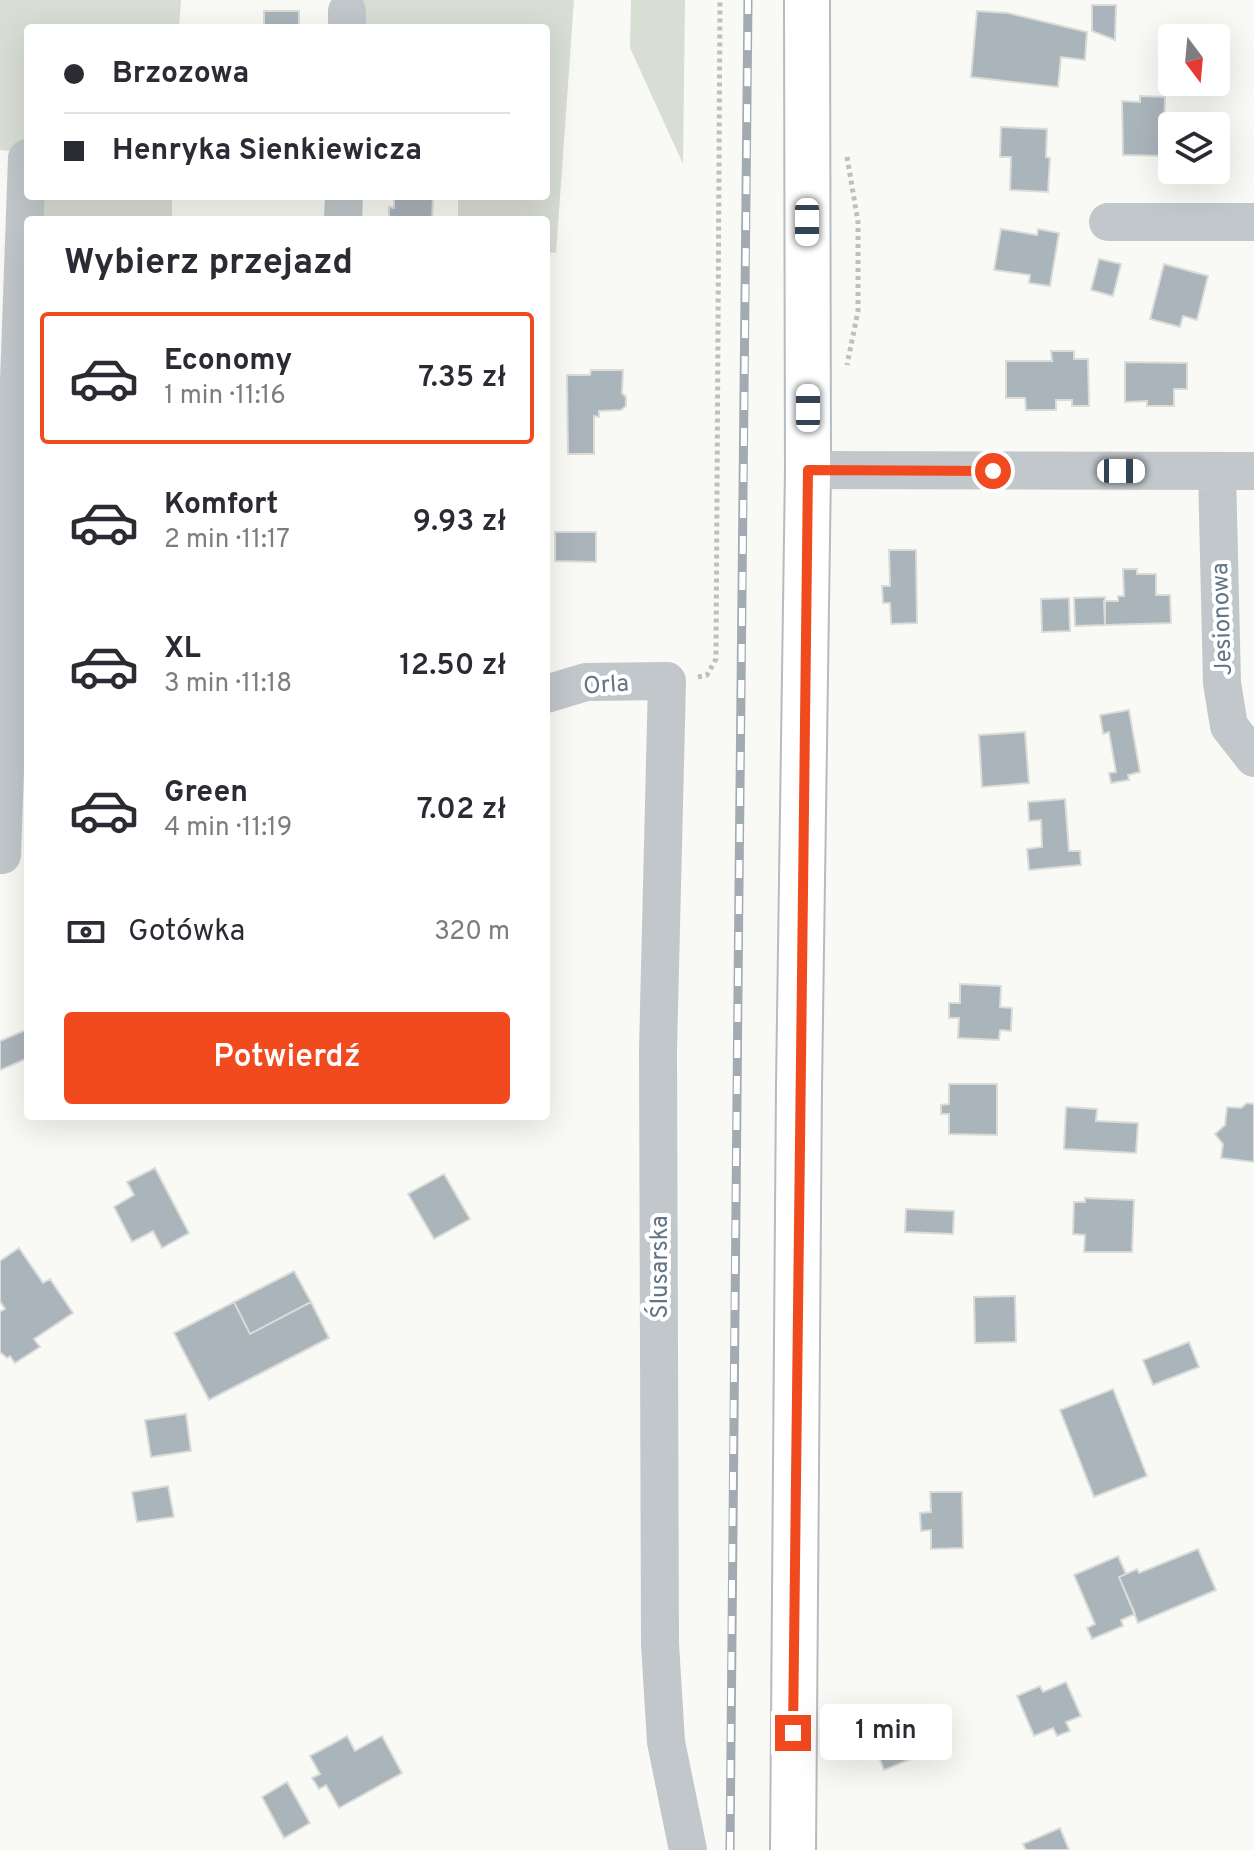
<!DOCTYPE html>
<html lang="pl">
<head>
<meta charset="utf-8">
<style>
  body { margin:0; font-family:Overpass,sans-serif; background:#f2f2f3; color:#2b2b33; height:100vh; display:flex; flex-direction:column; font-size:30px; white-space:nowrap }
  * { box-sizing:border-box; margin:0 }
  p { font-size:26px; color:#7c7c81 }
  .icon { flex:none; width:44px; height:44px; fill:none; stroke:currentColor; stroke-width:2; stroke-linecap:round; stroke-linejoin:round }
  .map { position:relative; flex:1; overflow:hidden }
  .drawer { position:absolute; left:24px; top:216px; width:526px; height:904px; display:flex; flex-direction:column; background:#fff; border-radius:8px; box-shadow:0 8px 32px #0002 }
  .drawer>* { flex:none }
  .guide { position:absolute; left:24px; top:24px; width:526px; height:176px; border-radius:8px; box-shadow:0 8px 32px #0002; display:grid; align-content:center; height:176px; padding:0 40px; background:#fff }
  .needle { width:52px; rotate:164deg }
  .fabs { position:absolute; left:1158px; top:24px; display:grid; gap:16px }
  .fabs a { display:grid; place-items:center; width:72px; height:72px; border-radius:8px; background:#fff; box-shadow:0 8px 32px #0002; font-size:40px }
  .end { position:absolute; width:36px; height:36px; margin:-18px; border:10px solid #f14a1e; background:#fff; box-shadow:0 0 0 4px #fff }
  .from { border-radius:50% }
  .bubble { position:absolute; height:56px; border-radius:8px; background:#fff; box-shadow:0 8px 32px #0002; font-size:26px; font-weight:600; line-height:56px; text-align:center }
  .car { position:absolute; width:24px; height:48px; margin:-24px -12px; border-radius:10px; box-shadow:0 0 6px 2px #0007; background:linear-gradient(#fff 24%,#345 0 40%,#fff 0 76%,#345 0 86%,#fff 0) }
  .guide b { display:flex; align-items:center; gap:28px; height:76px; font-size:30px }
  .guide b+b { border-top:2px solid #e1e1e2 }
  .guide i { width:20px; height:20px; background:#2b2b33 }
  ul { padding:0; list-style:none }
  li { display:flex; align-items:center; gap:24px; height:132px; margin:0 16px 12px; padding:0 24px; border:4px solid transparent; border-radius:8px }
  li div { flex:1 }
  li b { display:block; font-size:30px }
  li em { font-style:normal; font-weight:600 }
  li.on { border-color:#f14a1e }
  li>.icon { width:72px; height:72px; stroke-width:1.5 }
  h2 { padding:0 40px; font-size:36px; line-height:96px }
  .pay { display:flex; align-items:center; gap:20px; height:88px; padding:0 40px; font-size:30px }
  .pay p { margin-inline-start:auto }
  .button { display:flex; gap:16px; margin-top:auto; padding:16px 40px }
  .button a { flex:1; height:92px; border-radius:8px; background:#f14a1e; color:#fff; font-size:32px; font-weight:600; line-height:92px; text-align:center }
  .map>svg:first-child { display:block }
  .green { fill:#d9ded5 }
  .building { fill:#aab4bb; stroke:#dbdbd8; stroke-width:2 }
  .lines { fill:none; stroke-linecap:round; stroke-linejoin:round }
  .major-casing { stroke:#b5bbbf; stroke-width:48 }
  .path { stroke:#bcc0c3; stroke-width:5; stroke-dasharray:4 4; stroke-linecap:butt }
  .minor { stroke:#c2c7cb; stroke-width:38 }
  .major { stroke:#fff; stroke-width:44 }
  .rail-casing { stroke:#a2abb1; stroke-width:9 }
  .rail { stroke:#fff; stroke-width:6; stroke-dasharray:18; stroke-linecap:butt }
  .route { stroke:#f14a1e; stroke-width:10 }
  .labels { text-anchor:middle; stroke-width:8; stroke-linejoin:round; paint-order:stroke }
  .street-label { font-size:24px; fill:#617584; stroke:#fff }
</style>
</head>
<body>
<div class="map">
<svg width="1254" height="1850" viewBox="0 0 1254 1850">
  <rect width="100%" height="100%" fill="#f9f9f6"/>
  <!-- green -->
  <path class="green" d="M0,0H181L179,28H28V153L0,150Z
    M361,0H574L556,253L546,252V220H458V196H546V28H359Z
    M631,0H685L683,164L630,48Z
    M39,196H172V220H39Z"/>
  <!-- building -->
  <path class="building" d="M1092,5H1116L1115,40L1092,31Z
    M264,11H299V28H264Z
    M977,11L1008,13L1087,32L1085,60L1061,57L1058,87L971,77Z
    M1140,96L1165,97L1164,134L1171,135L1170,156L1123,155L1122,101L1140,102Z
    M1001,127L1047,129L1046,157L1050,158L1048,192L1010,190L1011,157H1000Z
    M394,196H433L432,220H389V207L394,208Z
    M1001,229L1037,235L1038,229L1059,233L1050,286L1029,283L1030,275L994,270Z
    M1099,259L1121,264L1113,296L1091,290Z
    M1164,264L1208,276L1197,320L1183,316L1180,327L1150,319Z
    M1051,351H1074V359H1088L1089,406H1072V400H1056V410H1026L1025,398H1006V361H1052Z
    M1125,362L1187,363V389H1174V406H1147V401L1125,402Z
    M591,370H623L622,393L626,397V406L621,410L599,411V417L594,416V454H568L567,375H590Z
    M555,532H596V562L555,561Z
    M889,550H916L917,623L891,624L890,603H883L882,586H890Z
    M1123,569H1137V574H1156V595H1170L1171,623L1105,625L1104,601H1118V596H1124Z
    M1105,597V625L1075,626L1074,598Z
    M1069,598L1070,631L1042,632L1041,599Z
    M1129,710L1140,772L1128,775L1129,780L1111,783L1109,773L1116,772L1109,732L1103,734L1100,715Z
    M1025,732L1029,783L982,787L979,735Z
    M1065,799L1069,851H1080L1081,865L1029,870L1027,849L1042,847L1041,820L1029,821L1028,802Z
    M960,984L1001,986L1000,1007L1012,1008L1011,1031L1000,1030L999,1040L958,1038L959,1018H949V1003H960Z
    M28,1029V1058L0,1070V1041Z
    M949,1084H997V1135L949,1134V1114H941V1105L949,1104Z
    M1247,1103L1254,1104V1162L1221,1158L1223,1144L1215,1134L1225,1125L1227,1107L1241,1108Z
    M1066,1107L1097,1109L1096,1121L1138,1123L1136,1153L1064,1149Z
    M155,1168L189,1233L162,1248L153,1231L132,1242L114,1207L134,1195L127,1182Z
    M444,1174L470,1219L434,1239L408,1194Z
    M1085,1198L1134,1200L1132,1252H1084L1085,1235L1073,1234L1074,1202H1085Z
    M906,1209L954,1211L953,1234L905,1232Z
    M19,1248L43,1283L50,1279L73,1313L34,1339L40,1347L15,1363L10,1356L7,1358L0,1352V1312L5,1309L0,1301V1261Z
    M294,1271L311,1302L250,1334L234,1302Z
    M1015,1296L1016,1342L975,1343L974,1297Z
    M234,1302L250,1334L311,1302L329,1338L209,1400L174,1333Z
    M1189,1342L1199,1367L1153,1385L1143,1360Z
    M1113,1389L1147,1476L1094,1497L1060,1410Z
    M186,1414L191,1451L151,1457L145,1420Z
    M168,1486L174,1517L137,1522L132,1492Z
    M930,1492H962L963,1548L931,1549V1530L921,1531L920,1513L931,1512Z
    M1198,1549L1216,1590L1138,1623L1119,1577L1137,1569L1139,1573Z
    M1118,1556L1126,1574L1119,1577L1135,1614L1121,1620L1123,1626L1092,1639L1087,1628L1095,1624L1074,1575Z
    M1066,1682L1081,1716L1066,1722L1070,1731L1057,1736L1053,1728L1034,1736L1017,1696L1040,1686L1043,1692Z
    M923,1724L933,1750L884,1770L874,1744Z
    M347,1736L355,1751L382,1736L402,1773L339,1808L326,1785L319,1789L312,1778L320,1774L310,1756Z
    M287,1782L310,1823L284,1838L262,1797Z
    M1060,1828L1069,1850H1026L1023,1844Z"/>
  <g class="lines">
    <defs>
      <path id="major" d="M793,1850L799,1086L808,470L807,0"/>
    </defs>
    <!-- major casing -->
    <use href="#major" class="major-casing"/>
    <!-- path -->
    <path class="path" d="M847,157L858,222V311L847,365
      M698,677L707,675L716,659L720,0"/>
    <!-- minor -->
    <path class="minor" d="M347,28V11
      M343,220L344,196
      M1108,222H1254
      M808,470L1254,471
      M1217,471L1222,683L1229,726L1254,758
      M546,694L586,682L667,681L658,1050L660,1644L666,1742L688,1850
      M2,855L27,158"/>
    <!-- major -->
    <use href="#major" class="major"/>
    <defs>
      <path id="rail" d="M730,1850C734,1233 743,617 748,0"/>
    </defs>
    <!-- rail casing -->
    <use href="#rail" class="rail-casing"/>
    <!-- rail -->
    <use href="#rail" class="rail"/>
  </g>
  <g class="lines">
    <!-- route -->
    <path class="route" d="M793,1733L808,470L993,471"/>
  </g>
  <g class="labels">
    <!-- street labels -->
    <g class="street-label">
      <text transform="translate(1221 619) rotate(-92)" y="8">Jesionowa</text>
      <text transform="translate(606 684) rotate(-4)" y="8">Orla</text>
      <text transform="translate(659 1267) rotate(-90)" y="8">Ślusarska</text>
    </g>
  </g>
</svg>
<div class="fabs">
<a><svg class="needle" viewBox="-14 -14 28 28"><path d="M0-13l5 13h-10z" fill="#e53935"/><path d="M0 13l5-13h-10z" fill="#7c7c81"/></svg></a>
<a><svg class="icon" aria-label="layers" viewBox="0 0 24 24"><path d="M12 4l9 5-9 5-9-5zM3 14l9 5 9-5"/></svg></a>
</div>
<i class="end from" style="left:993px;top:471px"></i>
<i class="end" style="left:793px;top:1733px"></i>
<div class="bubble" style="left:820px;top:1704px;width:132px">1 min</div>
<i class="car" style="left:807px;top:222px;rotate:180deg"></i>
<i class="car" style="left:808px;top:408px;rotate:0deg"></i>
<i class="car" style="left:1121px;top:471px;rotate:90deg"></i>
<div class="guide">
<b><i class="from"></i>Brzozowa</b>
<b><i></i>Henryka Sienkiewicza</b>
</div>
<section class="drawer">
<h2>Wybierz przejazd</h2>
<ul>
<li class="on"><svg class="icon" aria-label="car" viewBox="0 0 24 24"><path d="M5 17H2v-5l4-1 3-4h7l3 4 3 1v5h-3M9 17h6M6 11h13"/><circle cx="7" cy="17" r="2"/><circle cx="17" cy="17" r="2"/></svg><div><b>Economy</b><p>1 min · 11:16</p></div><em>7.35 zł</em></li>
<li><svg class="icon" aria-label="car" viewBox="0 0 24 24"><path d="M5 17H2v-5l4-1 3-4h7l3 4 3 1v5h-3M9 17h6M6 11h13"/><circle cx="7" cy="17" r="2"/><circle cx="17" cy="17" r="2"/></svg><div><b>Komfort</b><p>2 min · 11:17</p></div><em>9.93 zł</em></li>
<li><svg class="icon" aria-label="car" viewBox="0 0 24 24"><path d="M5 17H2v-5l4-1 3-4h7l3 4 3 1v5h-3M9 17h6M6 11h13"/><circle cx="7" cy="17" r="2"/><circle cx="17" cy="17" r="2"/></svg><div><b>XL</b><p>3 min · 11:18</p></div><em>12.50 zł</em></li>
<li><svg class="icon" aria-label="car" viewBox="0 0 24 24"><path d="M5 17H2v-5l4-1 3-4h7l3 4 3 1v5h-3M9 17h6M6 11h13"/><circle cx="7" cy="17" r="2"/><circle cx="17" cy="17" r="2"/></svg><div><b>Green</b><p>4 min · 11:19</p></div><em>7.02 zł</em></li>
</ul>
<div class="pay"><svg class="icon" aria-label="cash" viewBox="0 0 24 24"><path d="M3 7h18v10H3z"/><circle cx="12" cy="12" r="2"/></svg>Gotówka<p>320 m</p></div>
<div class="button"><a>Potwierdź</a></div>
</section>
</div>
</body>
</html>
